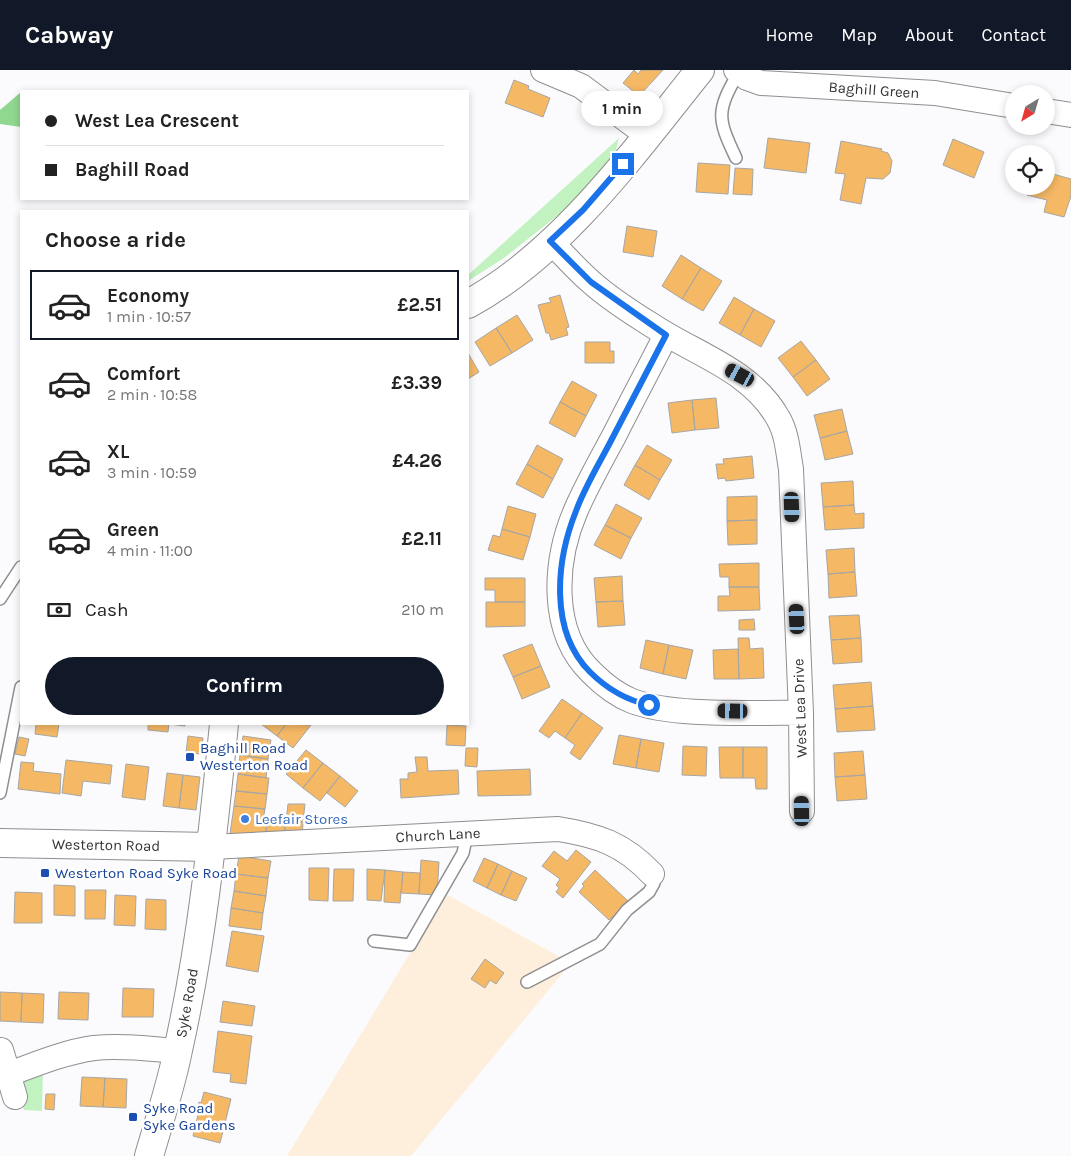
<!DOCTYPE html>
<html lang="en">
<head>
<meta charset="utf-8">
<style>
  body { margin:0; font-family:Karla,sans-serif; background:#f2f2f2; color:#222; height:100vh; display:flex; flex-direction:column; font-size:19px; white-space:nowrap }
  * { box-sizing:border-box; margin:0 }
  p { font-size:16px; color:#767676 }
  .icon { flex:none; width:28px; height:28px; fill:none; stroke:currentColor; stroke-width:2; stroke-linecap:round; stroke-linejoin:round }
  .map { position:relative; flex:1; overflow:hidden }
  .drawer { position:absolute; left:20px; top:140px; width:449px; height:515px; display:flex; flex-direction:column; background:#fff; border-radius:0px; box-shadow:0 2px 8px #0003 }
  .drawer>* { flex:none }
  .banner { position:absolute; left:20px; top:20px; width:449px; height:110px; border-radius:0px; box-shadow:0 2px 8px #0003; display:grid; align-content:center; height:110px; padding:0 25px; background:#fff }
  .needle { width:32px; rotate:217deg }
  .fabs { position:absolute; left:1005px; top:15px; display:grid; gap:10px }
  .fabs a { display:grid; place-items:center; width:50px; height:50px; border-radius:50%; background:#fff; box-shadow:0 2px 8px #0003; font-size:25px }
  .end { position:absolute; width:22px; height:22px; margin:-11px; border:6px solid #1a73e8; background:#fff; box-shadow:0 0 0 2px #fff }
  .from { border-radius:50% }
  .bubble { position:absolute; height:35px; border-radius:18px; background:#fff; box-shadow:0 2px 8px #0003; font-size:16px; font-weight:700; line-height:35px; text-align:center }
  .car { position:absolute; width:15px; height:30px; margin:-15px -8px; border-radius:6px; box-shadow:0 0 4px 1px #0007; background:linear-gradient(#222 24%,#8ab4d8 0 40%,#222 0 76%,#8ab4d8 0 86%,#222 0) }
  .banner b { display:flex; align-items:center; gap:18px; height:48px; font-size:19px }
  .banner b+b { border-top:1px solid #e0e0e0 }
  .banner i { width:12px; height:12px; background:#222 }
  ul { padding:0; list-style:none }
  li { display:flex; align-items:center; gap:15px; height:70px; margin:0 10px 8px; padding:0 15px; border:2px solid transparent; border-radius:0px }
  li div { flex:1 }
  li b { display:block; font-size:19px }
  li em { font-style:normal; font-weight:700 }
  li.current { border-color:#111827 }
  li>.icon { width:45px; height:45px; stroke-width:1.5 }
  h2 { padding:0 25px; font-size:22px; line-height:60px }
  .pay { display:flex; align-items:center; gap:12px; height:55px; padding:0 25px; font-size:19px }
  .pay p { margin-inline-start:auto }
  .button { display:flex; gap:10px; margin-top:auto; padding:10px 25px }
  .button a { flex:1; height:58px; border-radius:30px; background:#111827; color:#fff; font-size:20px; font-weight:700; line-height:58px; text-align:center }
  header { display:flex; align-items:center; gap:30px; box-sizing:border-box; height:70px; padding:0 25px; background:#111827; color:#fff }
  header strong { font-size:24px }
  nav { display:flex; gap:28px; margin-inline-start:auto; font-size:18px }
  .map>svg:first-child { display:block }
  .industrial { fill:#fdefdb }
  .green { fill:#c2f2c0 }
  .forest { fill:#90d78f }
  .building { fill:#f5b865; stroke:#a7a6a4 }
  .lines { fill:none; stroke-linecap:round; stroke-linejoin:round }
  .lane-casing { stroke:#8f8f91; stroke-width:14 }
  .street-casing { stroke:#8f8f91; stroke-width:26 }
  .secondary-casing { stroke:#8f8f91; stroke-width:30 }
  .lane { stroke:#fff; stroke-width:11 }
  .street { stroke:#fff; stroke-width:24 }
  .secondary { stroke:#fff; stroke-width:28 }
  .route { stroke:#1a73e8; stroke-width:6 }
  .transit-dot { fill:#1a4fb4; stroke:#fff; stroke-width:2 }
  .shop-dot { fill:#3f7fe0; stroke:#fff; stroke-width:2 }
  .labels { text-anchor:middle; stroke-width:5; stroke-linejoin:round; paint-order:stroke }
  .street-label { font-size:15px; fill:#343435; stroke:#fff }
  .transit-label { font-size:15px; fill:#164399; stroke:#fff; text-anchor:start }
  .shop-label { font-size:15px; fill:#366cbe; stroke:#fff; text-anchor:start }
</style>
</head>
<body>
<header>
<strong>Cabway</strong>
<nav><a>Home</a><a>Map</a><a>About</a><a>Contact</a></nav>
</header>
<div class="map">
<svg width="1071" height="1086" viewBox="0 0 1071 1086">
  <rect width="100%" height="100%" fill="#fbfbfd"/>
  <!-- industrial -->
  <path class="industrial" d="M446,824L571,893L411,1086H287Z"/>
  <!-- green -->
  <path class="green" d="M619,68L615,84L587,119L566,139L504,188L468,211V205Z
    M43,1000L42,1041L24,1040L19,1021L22,1011Z"/>
  <!-- forest -->
  <path class="forest" d="M21,22V57L0,54V40Z"/>
  <!-- building -->
  <path class="building" d="M634,0L638,4L641,0H663L639,26L623,13Z
    M514,10L529,16L528,19L550,28L543,47L505,33Z
    M768,68L810,73L806,103L764,98Z
    M953,69L984,82L974,108L943,95Z
    M841,71L882,79L881,81L888,83L892,91L890,103L883,109L866,108L861,134L840,130L845,104L835,103Z
    M698,93L730,95L728,124L696,122Z
    M735,98L753,99L752,125L733,124Z
    M1046,102L1071,109V126L1064,147L1044,142L1047,130L1027,125L1030,116H1046Z
    M627,156L657,161L653,187L623,182Z
    M681,185L701,198L682,229L662,216Z
    M701,198L722,211L703,241L682,229Z
    M560,225L569,257L566,258L568,265L551,270L549,263H546L538,235L551,232L549,228Z
    M734,227L754,239L740,265L719,253Z
    M754,239L775,251L761,277L740,265Z
    M517,245L533,270L512,283L496,258Z
    M496,258L512,283L490,296L475,272Z
    M801,271L816,290L793,307L778,288Z
    M585,272H610V281H614V293H585Z
    M468,283L479,302L468,309Z
    M816,290L830,309L807,326L793,307Z
    M572,311L597,325L586,346L560,332Z
    M716,328L719,358L695,360L692,330Z
    M692,330L695,360L672,363L668,333Z
    M560,332L586,346L575,367L549,353Z
    M842,339L847,361L820,368L814,345Z
    M847,361L853,384L825,390L820,368Z
    M537,375L563,389L553,409L527,394Z
    M647,375L672,390L660,410L635,395Z
    M752,386L754,408L726,411L725,408L718,409L716,394H724L723,389Z
    M527,394L553,409L543,428L516,414Z
    M635,395L660,410L649,430L624,415Z
    M853,411L854,435L823,437L821,413Z
    M757,426V450L727,451V427Z
    M616,434L642,448L631,468L605,455Z
    M854,435L855,444L864,443V458L825,460L823,437Z
    M508,436L536,444L530,467L502,459Z
    M757,450V474L728,475L727,451Z
    M605,455L631,468L621,489L594,475Z
    M502,459L530,467L523,490L488,480L493,465L500,467Z
    M854,478L855,502L828,504L826,480Z
    M759,493V517H729V507H720L719,494Z
    M855,502L857,526L829,528L828,504Z
    M622,506L623,531L596,532L594,508Z
    M485,508H525V532H495V520H485Z
    M729,517H759L760,540L718,541V526H730Z
    M623,531L625,555L598,557L596,532Z
    M486,532H525V556L486,557Z
    M859,545L861,568L831,570L829,546Z
    M754,549L755,560H739V550Z
    M738,568H749L750,579L763,578L764,608L739,609Z
    M861,568L862,592L833,594L831,570Z
    M646,570L669,575L663,604L640,598Z
    M532,574L541,596L513,607L503,585Z
    M669,575L693,580L686,609L663,604Z
    M738,579L739,609H714L713,580Z
    M541,596L550,617L522,629L513,607Z
    M871,612L873,636L835,639L833,615Z
    M562,629L582,643L565,668L555,661L549,668L539,661Z
    M873,636L875,660L837,662L835,639Z
    M582,643L603,658L580,690L570,683L575,675L565,668Z
    M36,654H59L57,667L35,664Z
    M148,654H185V656L169,654L168,662L148,660Z
    M261,654H286L277,666Z
    M286,654L311,655L293,678L277,666Z
    M447,655L466,656L465,676L446,675Z
    M619,665L641,669L636,698L613,694Z
    M188,666L203,668L201,684L186,683Z
    M243,666L271,670L268,689L240,685Z
    M19,667L29,669L25,686L15,684Z
    M641,669L664,673L659,702L636,698Z
    M683,676L707,677L706,706L682,705Z
    M719,677H743V708H720Z
    M743,677H767V719H756L755,708H743Z
    M466,678H478L477,697L465,696Z
    M306,680L323,693L303,718L286,704Z
    M863,681L865,705L835,707L834,683Z
    M240,685L268,689L266,708L238,704Z
    M415,687H427L428,701L458,700L459,724L401,728L400,709H408V703L417,702Z
    M66,690L112,695L110,714L83,711L81,726L62,723Z
    M21,692L34,693L33,701L61,704L60,724L18,719Z
    M323,693L340,706L320,731L303,718Z
    M126,694L149,697L145,730L122,727Z
    M530,699L531,725L478,726L477,701Z
    M167,703L183,705L179,738L163,736Z
    M238,704L269,708L267,724L236,721Z
    M183,705L200,707L196,740L179,738Z
    M865,705L867,729L837,731L835,707Z
    M340,706L358,721L345,737L327,723Z
    M236,721L267,724L265,739L234,736Z
    M288,734H305L303,752L286,751Z
    M234,736L265,739L263,750L267,751L265,770L229,771Z
    M267,751H286L283,770H265Z
    M286,751L303,752L302,769L283,770Z
    M576,780L591,792L563,828L556,822L559,818L556,815L560,809L542,796L554,781L567,791Z
    M239,786L271,791L268,808L236,804Z
    M484,788L498,794L487,818L473,811Z
    M421,790L439,792L437,825L419,824Z
    M498,794L512,801L501,825L487,818Z
    M309,798H329L328,831L309,830Z
    M334,799H354L353,831H333Z
    M367,799L385,800L381,831L367,830Z
    M385,800L403,802L400,833L384,832Z
    M595,800L629,832L609,850L579,822L584,816L582,814Z
    M512,801L527,808L516,831L501,825Z
    M403,802L420,803L419,824L401,823Z
    M236,804L268,808L266,826L234,821Z
    M54,815L75,816V846L54,845Z
    M85,820H106L105,849H85Z
    M234,821L266,826L263,843L231,838Z
    M15,822L42,823V853H14Z
    M115,825L136,826L135,856L114,855Z
    M146,829L166,830V860L145,859Z
    M231,838L263,843L261,860L229,856Z
    M232,861L264,866L258,902L226,896Z
    M485,889L504,903L496,914L490,910L485,918L471,909Z
    M123,918L154,919L153,947H122Z
    M0,922L22,923L21,952L0,951Z
    M59,922L89,923L88,950L58,949Z
    M22,923L44,924L43,953L21,952Z
    M223,931L255,936L252,956L220,952Z
    M218,961L252,966L246,1014L230,1012L231,1004L213,1002Z
    M82,1007L105,1008L103,1037L80,1036Z
    M105,1008L127,1009L126,1038L103,1037Z
    M204,1022L231,1029L220,1073L193,1066L199,1041H196L199,1032L201,1033Z
    M46,1024H55L54,1040L45,1039Z"/>
  <g class="lines">
    <defs>
      <path id="lane" d="M736,88C717,48 716,41 739,2
        M0,529L21,497
        M0,723L21,617
        M374,871L410,875L463,783L467,764
        M527,912L600,874L627,840L649,822L654,813L652,804"/>
      <path id="street" d="M543,0L581,16L647,65
        M736,0L747,8L761,13L935,23L1014,36
        M1046,41L1071,45
        M550,171C564,185 577,200 591,212C610,229 632,243 653,256C697,285 751,300 778,348C787,363 788,382 791,399L801,643L802,741
        M666,265C649,299 631,332 614,366C601,390 587,415 576,440C554,491 549,562 592,603C603,614 617,625 632,631C674,647 754,642 801,643
        M211,777L558,759C597,765 624,774 652,804
        M1,980L15,1027
        M9,1004C36,994 65,982 94,978C121,975 151,979 178,981"/>
      <path id="secondary" d="M468,234C561,184 634,82 700,0
        M0,773L211,777
        M149,1086C159,1051 171,1016 178,980C202,873 213,763 224,654"/>
    </defs>
    <!-- lane casing -->
    <use href="#lane" class="lane-casing"/>
    <!-- street casing -->
    <use href="#street" class="street-casing"/>
    <!-- secondary casing -->
    <use href="#secondary" class="secondary-casing"/>
    <!-- lane -->
    <use href="#lane" class="lane"/>
    <!-- street -->
    <use href="#street" class="street"/>
    <!-- secondary -->
    <use href="#secondary" class="secondary"/>
  </g>
  <g class="lines">
    <!-- route -->
    <path class="route" d="M623,94L583,140L550,171L591,212L666,265C649,298 632,330 615,363C602,389 586,414 576,441C556,491 549,561 590,602C607,619 626,630 649,635"/>
  </g>
  <!-- markers -->
  <g class="transit-dot">
    <rect x="185" y="682" width="10" height="10" rx="2.5"/>
    <rect x="40" y="798" width="10" height="10" rx="2.5"/>
    <rect x="128" y="1042" width="10" height="10" rx="2.5"/>
  </g>
  <circle class="shop-dot" cx="245" cy="749" r="5"/>
  <g class="labels">
    <!-- street labels -->
    <g class="street-label">
      <text transform="translate(874 20) rotate(4)" y="5">Baghill Green</text>
      <text transform="translate(800 638) rotate(-92)" y="5">West Lea Drive</text>
      <text transform="translate(438 765) rotate(-3)" y="5">Church Lane</text>
      <text transform="translate(106 775) rotate(1)" y="5">Westerton Road</text>
      <text transform="translate(187 933) rotate(-80)" y="5">Syke Road</text>
    </g>
    <!-- transit labels -->
    <g class="transit-label">
      <text x="200" y="683">Baghill Road<tspan x="200" dy="17">Westerton Road</tspan></text>
      <text x="55" y="808">Westerton Road Syke Road</text>
      <text x="143" y="1043">Syke Road<tspan x="143" dy="17">Syke Gardens</tspan></text>
    </g>
    <!-- shop labels -->
    <g class="shop-label">
      <text x="255" y="754">Leefair Stores</text>
    </g>
  </g>
</svg>
<div class="fabs">
<a><svg class="needle" viewBox="-14 -14 28 28"><path d="M0-13l5 13h-10z" fill="#e53935"/><path d="M0 13l5-13h-10z" fill="#767676"/></svg></a>
<a><svg class="icon" aria-label="locate" viewBox="0 0 24 24"><circle cx="12" cy="12" r="6"/><path d="M12 2v4M12 18v4M2 12h4M18 12h4"/></svg></a>
</div>
<i class="end from" style="left:649px;top:635px"></i>
<i class="end" style="left:623px;top:94px"></i>
<div class="bubble" style="left:581px;top:21px;width:82px">1 min</div>
<i class="car" style="left:740px;top:305px;rotate:298deg"></i>
<i class="car" style="left:792px;top:437px;rotate:178deg"></i>
<i class="car" style="left:797px;top:549px;rotate:357deg"></i>
<i class="car" style="left:733px;top:641px;rotate:271deg"></i>
<i class="car" style="left:802px;top:741px;rotate:359deg"></i>
<div class="banner">
<b><i class="from"></i>West Lea Crescent</b>
<b><i></i>Baghill Road</b>
</div>
<section class="drawer">
<h2>Choose a ride</h2>
<ul>
<li class="current"><svg class="icon" aria-label="car" viewBox="0 0 24 24"><path d="M5 17H2v-5l4-1 3-4h7l3 4 3 1v5h-3M9 17h6M6 11h13"/><circle cx="7" cy="17" r="2"/><circle cx="17" cy="17" r="2"/></svg><div><b>Economy</b><p>1 min · 10:57</p></div><em>£2.51</em></li>
<li><svg class="icon" aria-label="car" viewBox="0 0 24 24"><path d="M5 17H2v-5l4-1 3-4h7l3 4 3 1v5h-3M9 17h6M6 11h13"/><circle cx="7" cy="17" r="2"/><circle cx="17" cy="17" r="2"/></svg><div><b>Comfort</b><p>2 min · 10:58</p></div><em>£3.39</em></li>
<li><svg class="icon" aria-label="car" viewBox="0 0 24 24"><path d="M5 17H2v-5l4-1 3-4h7l3 4 3 1v5h-3M9 17h6M6 11h13"/><circle cx="7" cy="17" r="2"/><circle cx="17" cy="17" r="2"/></svg><div><b>XL</b><p>3 min · 10:59</p></div><em>£4.26</em></li>
<li><svg class="icon" aria-label="car" viewBox="0 0 24 24"><path d="M5 17H2v-5l4-1 3-4h7l3 4 3 1v5h-3M9 17h6M6 11h13"/><circle cx="7" cy="17" r="2"/><circle cx="17" cy="17" r="2"/></svg><div><b>Green</b><p>4 min · 11:00</p></div><em>£2.11</em></li>
</ul>
<div class="pay"><svg class="icon" aria-label="cash" viewBox="0 0 24 24"><path d="M3 7h18v10H3z"/><circle cx="12" cy="12" r="2"/></svg>Cash<p>210 m</p></div>
<div class="button"><a>Confirm</a></div>
</section>
</div>
</body>
</html>
